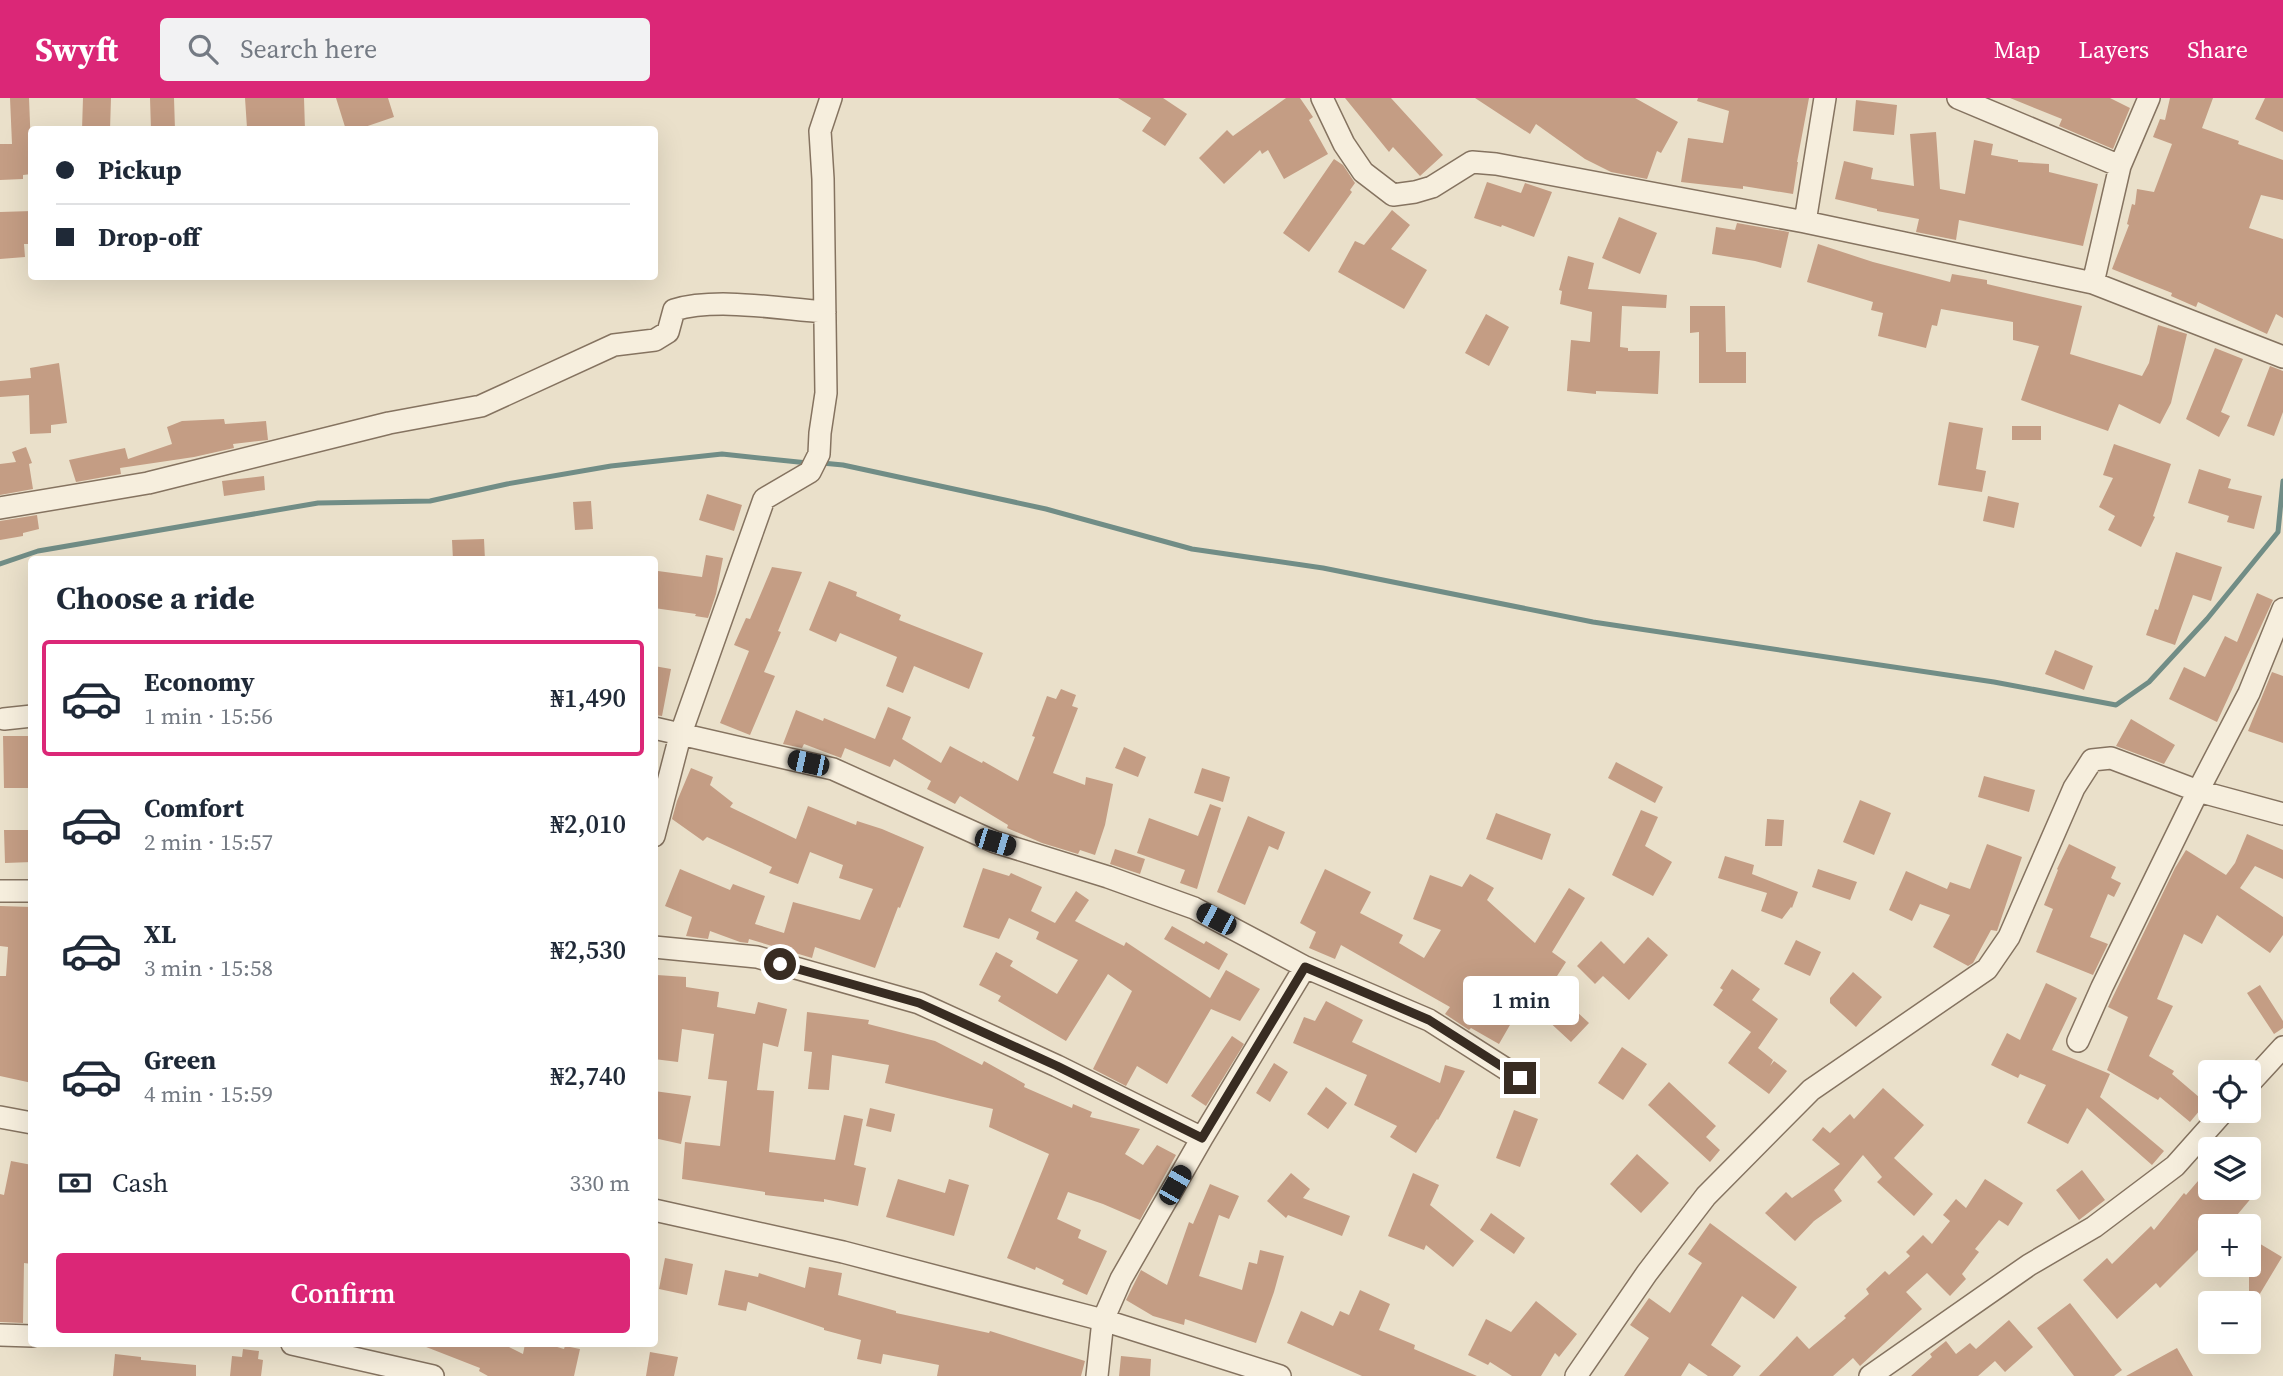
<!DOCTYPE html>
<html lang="en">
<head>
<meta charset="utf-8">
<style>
  body { margin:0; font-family:"Source Serif 4",serif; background:#f2f2f3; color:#1f2937; height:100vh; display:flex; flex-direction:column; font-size:26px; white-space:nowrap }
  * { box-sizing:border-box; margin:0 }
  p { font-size:23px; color:#747a83 }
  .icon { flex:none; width:38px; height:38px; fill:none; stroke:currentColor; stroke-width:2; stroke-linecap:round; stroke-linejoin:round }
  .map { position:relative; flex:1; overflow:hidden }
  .details { position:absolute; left:28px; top:458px; width:630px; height:791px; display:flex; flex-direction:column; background:#fff; border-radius:7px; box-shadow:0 7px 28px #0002 }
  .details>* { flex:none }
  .guide { position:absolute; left:28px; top:28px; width:630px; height:154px; border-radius:7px; box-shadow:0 7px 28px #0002; display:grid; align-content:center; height:154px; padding:0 28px; background:#fff }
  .controls { position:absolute; left:2198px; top:962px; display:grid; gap:14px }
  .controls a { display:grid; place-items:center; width:63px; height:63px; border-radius:7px; background:#fff; box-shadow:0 7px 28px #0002; font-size:35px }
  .end { position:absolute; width:32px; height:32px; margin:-16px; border:9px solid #382c22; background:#fff; box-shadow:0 0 0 4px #fff }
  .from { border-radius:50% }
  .bubble { position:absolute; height:49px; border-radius:7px; background:#fff; box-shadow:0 7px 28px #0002; font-size:23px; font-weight:600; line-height:49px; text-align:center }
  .car { position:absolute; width:21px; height:42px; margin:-21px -10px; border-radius:9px; box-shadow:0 0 5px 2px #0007; background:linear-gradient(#222 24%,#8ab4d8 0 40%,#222 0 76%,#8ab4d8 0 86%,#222 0) }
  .guide b { display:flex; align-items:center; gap:24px; height:66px; font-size:26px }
  .guide b+b { border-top:2px solid #e0e1e3 }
  .guide i { width:18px; height:18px; background:#1f2937 }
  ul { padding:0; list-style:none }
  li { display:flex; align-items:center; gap:21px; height:116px; margin:0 14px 10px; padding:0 14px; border:4px solid transparent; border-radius:7px }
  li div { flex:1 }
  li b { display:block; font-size:26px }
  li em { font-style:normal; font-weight:600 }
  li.active { border-color:#db2777 }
  li>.icon { width:63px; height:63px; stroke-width:1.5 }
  h2 { padding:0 28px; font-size:32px; line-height:84px }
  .pay { display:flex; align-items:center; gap:18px; height:77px; padding:0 28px; font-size:26px }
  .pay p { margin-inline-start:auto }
  .cta { display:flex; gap:14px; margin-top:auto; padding:14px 28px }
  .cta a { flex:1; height:80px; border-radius:7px; background:#db2777; color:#fff; font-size:28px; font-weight:600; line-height:80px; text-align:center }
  header { display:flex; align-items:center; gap:42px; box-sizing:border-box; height:98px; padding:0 35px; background:#db2777; color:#fff }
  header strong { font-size:33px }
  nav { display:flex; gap:38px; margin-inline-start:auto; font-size:24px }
  .search { width:490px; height:63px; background:#f2f2f3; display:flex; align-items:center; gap:18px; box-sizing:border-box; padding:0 24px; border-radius:7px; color:#747a83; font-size:26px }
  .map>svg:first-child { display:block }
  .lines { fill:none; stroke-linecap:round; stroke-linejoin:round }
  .stream { stroke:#718d86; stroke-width:5 }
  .building { fill:#c49d84 }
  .minor-casing { stroke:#857360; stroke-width:24 }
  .minor { stroke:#f6eedd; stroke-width:21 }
  .route { stroke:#382c22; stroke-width:9 }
</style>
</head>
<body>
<header>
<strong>Swyft</strong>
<div class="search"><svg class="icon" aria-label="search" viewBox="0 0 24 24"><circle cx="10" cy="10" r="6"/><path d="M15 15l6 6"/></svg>Search here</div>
<nav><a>Map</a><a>Layers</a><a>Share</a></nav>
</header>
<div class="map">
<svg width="2283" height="1278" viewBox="0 0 2283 1278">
  <rect width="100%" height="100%" fill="#eae0ca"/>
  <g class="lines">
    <!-- stream -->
    <path class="stream" d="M822,365L843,367L1046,411L1192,451L1323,470L1593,524L1994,584L2116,607L2149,584L2207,521L2278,434L2283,383
      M0,466L38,453L318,405L430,403L507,386L611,368L722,356L808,365"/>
  </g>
  <!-- building -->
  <path class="building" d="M10,0H29L32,76L23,77V81L0,82V46H12Z
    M83,0H111L110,32H82Z
    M150,0H174L175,32H151Z
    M245,0H304L305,32L247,30Z
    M336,0H388L394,19L356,32H346Z
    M1118,0H1163L1187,16L1165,48L1142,33L1151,20Z
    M1286,0H1300L1313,19L1309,22L1328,56L1284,81L1268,52L1262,56L1260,52L1224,86L1199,60L1227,32L1233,38Z
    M1345,0H1391L1443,57L1420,78L1393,49L1389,54Z
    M1475,0H1635L1678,24L1661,55L1657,53L1647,81L1611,74L1585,61L1536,26L1530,36Z
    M1698,0H1809L1797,64H1798L1793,96L1743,88V91L1681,84L1688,40L1723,45L1729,13L1697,3Z
    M2010,0H2110L2130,10L2113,51L2059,28L2062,21Z
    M2170,0H2213L2202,30L2239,43L2238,46L2283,62V102L2261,97L2249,130L2283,141V220L2276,216L2267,236L2198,204L2196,209L2171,198L2172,195L2112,171L2129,127L2127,126L2132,106L2135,107L2137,91L2154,94L2172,46L2153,39L2160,21L2165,22Z
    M2265,0H2283V34L2255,21Z
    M1856,2L1897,7L1894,37L1853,33Z
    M1936,34L1940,91L1965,96L1974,42L1993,46L1991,57L2018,62V64L2049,66V74L2098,86L2083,148L1959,122L1956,142L1916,134L1919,121L1877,113V111L1835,101L1844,63L1873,70L1871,81L1914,88L1910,36Z
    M1334,61L1343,67L1355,85L1350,92L1352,94L1309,154L1283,135Z
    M1487,84L1521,95L1525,85L1552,94L1534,139L1502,127L1501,129L1474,120Z
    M1392,112L1410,127L1391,151L1427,172L1404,211L1338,174L1355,143L1364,147Z
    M32,113V146H24L25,159L0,161V114Z
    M1619,119L1657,135L1640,176L1602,160Z
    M1737,125L1789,134L1781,170L1755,163L1712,156L1716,129L1735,132Z
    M1818,146L1873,164L1950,184L1952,176L1987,182V186L2082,208L2070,256L2142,278L2149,265L2158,227L2187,236L2171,305L2160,326L2119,306L2108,333L2021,302L2039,248L2013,242V224L1941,211L1937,228L1932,227L1926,250L1878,238L1883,215L1871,212L1873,204L1807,184Z
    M1568,158L1594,165L1588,191L1667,197L1666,210L1622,208L1620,249L1628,250V253H1660L1658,296L1596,293V296L1567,293L1571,242L1590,244L1592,214L1560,206L1562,193L1559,192Z
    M1690,208H1725L1726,254H1746V285H1699V234L1690,235Z
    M1486,216L1509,229L1489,268L1465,255Z
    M2215,250L2243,261L2221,314L2230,318L2219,339L2186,321Z
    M59,265L67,325L51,327V335L30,336L29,297L0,299V283L31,280L30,270Z
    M2270,268L2283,273V314L2274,338L2247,328Z
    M224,321L225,326L266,323L268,342L233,346L234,350L194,359L120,370L121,376L76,384L69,362L125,350L128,361L172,346L167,329L182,323Z
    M1949,324L1983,330L1976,371L1986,373L1982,394L1938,387Z
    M2012,328H2041V342H2012Z
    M2114,346L2171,366L2153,418L2155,419L2141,449L2108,432L2115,418L2099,409L2113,380L2103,377Z
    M26,349L32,365L29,366L33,391L0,397V366L16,364L12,354Z
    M2199,371L2231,381L2228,390L2262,398L2254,431L2227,424L2229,418L2188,405Z
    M264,378L265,392L224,398L222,383Z
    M707,396L742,407L734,433L699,422Z
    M1988,398L2019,405L2014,430L1983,423Z
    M591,403L593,431L575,432L573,404Z
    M37,417L39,431L23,435V438L0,442V423Z
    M484,441L485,462H453L452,442Z
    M2176,454L2222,469L2211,503L2193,497L2175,547L2146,537L2155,511L2158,512Z
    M706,457L723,460L716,496L708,520L695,518L696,516L654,510L658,473L702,479Z
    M772,469L802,474L778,533L781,534L764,574L775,578L750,637L720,625L749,553L734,547L746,520L750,521Z
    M829,483L857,494L856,498L901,517L899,522L983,555L969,591L914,568L903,595L886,588L897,559L840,535L836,544L809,532Z
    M2257,495L2273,502L2217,624L2169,601L2184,569L2205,579L2225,538L2237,544Z
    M2055,552L2093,568L2084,592L2045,576Z
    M654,568L671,571L662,618L654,617Z
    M2272,574L2283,578V645L2248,633Z
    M1061,591L1076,597L1072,608L1078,610L1053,675L1085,687L1086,679L1113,686L1105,727L1095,757L1080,752L1078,756L1042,745L1007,730L1008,727L960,698L955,706L927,691L931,683L894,661L890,669L845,650L841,660L804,646L802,650L783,646L796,612L823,623L824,620L875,641L888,609L911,619L902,641L941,665L950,648L982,665L983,663L1018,683L1035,639L1032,638L1047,598L1056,601Z
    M2131,621L2175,647L2164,666L2116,648Z
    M3,638H32V690H4Z
    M1124,649L1146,659L1138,679L1115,670Z
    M1616,664L1663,689L1655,705L1608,680Z
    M691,670L713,679L710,687L733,705L730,709L796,741L808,708L856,727L857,723L882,731L924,749L900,810L898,809L875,870L815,849L812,860L749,841L748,845L740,844L710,833L708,841L686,838L692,819L665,808L680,771L730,792L733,786L765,798L755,826L784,835L793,804L860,822L873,791L839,780L843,767L810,754L798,786L769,775L772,769L707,739L703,743L672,721L677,703Z
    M1202,670L1230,679L1223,704L1194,695Z
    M1984,678L2035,692L2029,714L1978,699Z
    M1860,702L1891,715L1874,757L1843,744Z
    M1210,706L1221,710L1197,791L1180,785L1185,772L1137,755L1149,720L1198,738Z
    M1641,712L1658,719L1645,748L1672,764L1653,798L1612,777Z
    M1496,715L1551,736L1542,762L1486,741Z
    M1248,718L1285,734L1278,752L1269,748L1245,807L1217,794Z
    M1767,721L1784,722L1782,748H1765Z
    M4,732H32V764L5,765Z
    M2247,736L2283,752V781L2255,768L2240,790L2283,819V837L2270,855L2217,817L2202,846L2184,836L2157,901L2173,908L2149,958L2174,973L2172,976L2206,1005L2190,1024L2160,999L2158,1002L2107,972L2128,919L2108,909L2175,770L2186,752L2226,777L2235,765Z
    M1987,746L2022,759L1997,833L1991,832L1973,865L1968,868L1933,849L1950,817L1920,806L1912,823L1889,812L1906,773L1947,791L1950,784L1970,791Z
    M2069,746L2116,769L2111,780L2121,785L2114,799L2108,796L2090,839L2108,846L2093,877L2036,854L2053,811L2044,807L2058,772L2057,771Z
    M1115,751L1145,761L1140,776L1110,766Z
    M1725,758L1754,767L1752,776L1798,794L1792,810L1791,809L1782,821L1761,813L1767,795L1718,780Z
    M983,770L1009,778L1011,775L1042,789L1031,813L1055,825L1076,793L1089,802L1075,823L1124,848L1126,844L1210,900L1226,872L1260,891L1240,923L1211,911L1167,986L1137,968L1126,988L1093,971L1132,893L1108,876L1066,943L998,903L1001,898L979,887L996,854L1013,863L1010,868L1057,896L1078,862L1036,841L1039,834L1009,820L999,841L963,829Z
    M1325,771L1371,794L1360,815L1403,837L1399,845L1424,860L1441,832L1413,821L1430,777L1462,789L1470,776L1494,790L1487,802L1535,845L1569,790L1585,800L1552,854L1566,864L1550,889L1537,880L1499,946L1471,930L1469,932L1445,916L1450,909L1341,847L1335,861L1309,850L1316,834L1300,825Z
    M1818,771L1857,784L1850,802L1812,789Z
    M0,808L32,809V985L0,978V878H6L8,849L0,848Z
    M1172,828L1204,846L1206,843L1228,856L1219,872L1164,841Z
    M1648,839L1668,857L1629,902L1603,878L1595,886L1577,868L1601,843L1624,866Z
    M1796,842L1821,854L1810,878L1784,866Z
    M1732,871L1760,891L1752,902L1778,921L1758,950L1773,962L1770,968L1774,963L1787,973L1769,996L1728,965L1751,934L1713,907L1723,892L1720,890Z
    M1853,874L1882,899L1856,929L1830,905V900Z
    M657,877L686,879V889L719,894L717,909L755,916L758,904L787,911L778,949L763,945L757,992L774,993L769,1054L835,1062L844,1017L863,1021L854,1067L866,1070L858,1108L824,1101V1104L765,1097V1094L682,1081L685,1044L720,1048L727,983L708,981L714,936L682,931L678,964L654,961Z
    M2046,885L2077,900L2052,952L2110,976L2100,999L2164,1053L2152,1067L2087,1010L2068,1046L2027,1025L2046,987L2020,976L2018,980L1991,967L2007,935L2020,942Z
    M2260,887L2283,923V930L2274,936L2247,895Z
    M1563,901L1589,925L1571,944L1545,920Z
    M1326,903L1363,922L1352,944L1440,985L1445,967L1465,973L1438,1022L1437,1021L1416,1055L1390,1039L1397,1028L1354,1007L1367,977L1293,945L1304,919L1315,923Z
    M807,914L869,922L868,926L935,943L982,967L984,963L1025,986L1024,989L1072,1010L1073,1006L1092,1014L1090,1019L1140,1031L1125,1056L1143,1067L1157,1047L1176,1057L1140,1122L1103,1106L1068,1094L1057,1121L1081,1132L1078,1140L1107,1153L1087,1197L1062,1186L1064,1182L1036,1169L1035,1172L1007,1160L1049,1056L989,1029L993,1011L885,985L889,967L832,957L829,992L808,991L812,954L804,953Z
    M1232,938L1244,946L1206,1008L1191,998Z
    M1622,949L1647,966L1623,1002L1598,985Z
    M1274,965L1288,974L1270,1004L1256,995Z
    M1669,984L1716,1028L1706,1039L1720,1052L1710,1064L1648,1007Z
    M1326,989L1347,1005L1328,1031L1307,1016Z
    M1883,990L1924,1027L1894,1060L1933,1096L1914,1118L1877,1084L1882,1079L1863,1057L1834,1092L1842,1103L1814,1123L1795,1143L1765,1115L1786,1094L1792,1100L1840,1066L1812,1042L1823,1029L1830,1035L1850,1016L1854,1021Z
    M654,993L691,998L681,1046L654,1040Z
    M870,1010L895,1016L891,1034L866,1028Z
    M1514,1012L1538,1021L1520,1069L1496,1060Z
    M1637,1056L1669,1085L1641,1115L1610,1086Z
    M11,1063L32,1067V1166L24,1165L23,1225L0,1224V1096L4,1097Z
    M2210,1069V1090H2244L2253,1098L2227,1129H2210V1158L2200,1150L2160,1190L2156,1185L2117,1221L2083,1182L2107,1160L2112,1166L2151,1128L2154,1132L2184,1095L2186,1097Z
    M2082,1072L2105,1102L2079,1122L2056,1092Z
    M1291,1075L1310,1091L1303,1100L1350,1118L1342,1138L1288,1117L1286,1120L1267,1103Z
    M1413,1075L1439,1087L1430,1107L1474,1143L1453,1169L1426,1147L1424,1152L1388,1138Z
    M898,1081L945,1095L949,1081L969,1087L954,1138L886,1119Z
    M1985,1081L2023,1105L2008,1128L1999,1122L1975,1151L1979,1154L1962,1176L1966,1181L1950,1198L1927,1175L1906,1194L1922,1211L1860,1268L1853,1260L1833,1278H1759L1797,1238L1809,1251L1846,1220L1844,1218L1869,1196L1866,1191L1885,1173L1889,1177L1910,1158L1906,1154L1923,1137L1932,1146L1950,1123L1943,1117L1956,1101L1966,1110Z
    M1210,1086L1239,1098L1229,1121L1219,1117L1199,1178L1242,1192L1249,1164L1257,1166L1260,1152L1284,1158L1274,1194L1256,1245L1185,1221L1184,1227L1153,1218L1126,1202L1141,1172L1167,1187L1189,1124L1193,1126Z
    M1491,1115L1525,1140L1514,1156L1480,1132Z
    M1710,1125L1797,1189L1774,1221L1742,1198L1711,1247L1741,1268L1733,1278H1708L1689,1265L1681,1278H1624L1649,1240L1630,1227L1649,1200L1670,1215L1702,1165L1688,1156Z
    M2257,1144L2282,1159L2249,1214V1178L2239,1172L2243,1167H2249V1157Z
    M665,1160L693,1166L687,1197L659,1191Z
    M809,1169L842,1175L838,1197L896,1213V1215L989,1235L990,1233L1085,1263L1081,1278H937L939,1267L883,1256L881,1266L857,1261L861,1242L824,1232V1230L748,1204L746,1213L718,1207L725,1172L758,1179L759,1175L805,1190Z
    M1360,1192L1390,1206L1379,1232L1415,1247L1414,1251L1477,1278H1362L1287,1245L1301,1213L1333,1228L1340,1213L1349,1217Z
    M1536,1203L1577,1236L1559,1259L1555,1255L1541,1278H1512L1490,1264L1488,1267L1468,1257L1486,1221L1511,1234Z
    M2070,1205L2122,1272L2114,1278H2074L2037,1230Z
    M2009,1222L2033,1249L2005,1274L1995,1263L1978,1278H1911L1932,1259L1930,1256L1946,1243L1956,1256L1970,1245L1976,1251Z
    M503,1246L523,1256L525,1246H547L564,1251L565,1248L580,1251L574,1278H488L479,1273L480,1270L421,1247Z
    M2177,1250L2193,1278H2126Z
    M243,1251L259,1253L258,1261L263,1262L261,1278H230L232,1258L242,1259Z
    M650,1254L678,1259L674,1278H646Z
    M115,1256L141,1259V1262L196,1267V1278H113Z
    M1121,1258L1151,1261L1150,1278H1119Z"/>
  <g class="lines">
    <defs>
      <path id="minor" d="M1322,0L1344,46L1363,74L1393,97L1415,94L1432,89L1472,64L1496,66L1805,124L2093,185L2283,259
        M1958,0L2120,68
        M1805,124L1825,0
        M2093,185L2120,68L2149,0
        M0,410L148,385L389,325L481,308L614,247L655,242L668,234L674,212C717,199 780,211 825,214
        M4,621L32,618
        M654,630L833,671L995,744L1108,779L1194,810L1305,869L1429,922L1520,980
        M654,738L680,638L764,401L810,374L819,356L820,335L826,295L823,81L820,33L831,0
        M0,793H32
        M654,849L757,859L919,905L1057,968L1202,1040
        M2078,943L2102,889L2198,693L2249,595L2283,511
        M2249,986L2283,949
        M0,1019L32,1025
        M654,1112L843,1154L1103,1222L1280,1278
        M0,1237L32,1238
        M292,1246L433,1278
        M1097,1278L1103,1222L1121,1181L1202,1040L1305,869
        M1576,1278L1647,1175L1706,1098L1811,992L1987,871L2009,839L2074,690L2092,662L2111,660L2198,693L2283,716
        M1870,1278L2029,1167L2094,1129L2175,1068L2224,1013"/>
    </defs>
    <!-- minor casing -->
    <use href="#minor" class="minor-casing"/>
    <!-- minor -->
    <use href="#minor" class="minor"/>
  </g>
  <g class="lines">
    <!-- route -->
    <path class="route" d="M780,866L919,905L1057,968L1202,1040L1305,869L1429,922L1520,980"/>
  </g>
</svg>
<div class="controls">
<a><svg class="icon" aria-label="locate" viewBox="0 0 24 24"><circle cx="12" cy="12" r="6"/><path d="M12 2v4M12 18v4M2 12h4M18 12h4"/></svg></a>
<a><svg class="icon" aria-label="layers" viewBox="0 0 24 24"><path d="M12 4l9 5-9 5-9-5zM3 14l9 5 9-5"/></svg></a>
<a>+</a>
<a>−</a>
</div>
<i class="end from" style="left:780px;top:866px"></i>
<i class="end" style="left:1520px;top:980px"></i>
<div class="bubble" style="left:1463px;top:878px;width:116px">1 min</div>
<i class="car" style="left:808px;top:665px;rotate:282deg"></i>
<i class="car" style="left:995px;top:744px;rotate:107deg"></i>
<i class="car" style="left:1216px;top:821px;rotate:298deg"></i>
<i class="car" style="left:1175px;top:1087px;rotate:30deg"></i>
<div class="guide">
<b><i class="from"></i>Pickup</b>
<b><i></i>Drop-off</b>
</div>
<section class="details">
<h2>Choose a ride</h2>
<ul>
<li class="active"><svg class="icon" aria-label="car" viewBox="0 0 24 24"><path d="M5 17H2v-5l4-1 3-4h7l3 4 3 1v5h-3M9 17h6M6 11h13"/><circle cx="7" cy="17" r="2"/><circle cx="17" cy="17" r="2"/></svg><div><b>Economy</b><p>1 min · 15:56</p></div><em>₦1,490</em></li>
<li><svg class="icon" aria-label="car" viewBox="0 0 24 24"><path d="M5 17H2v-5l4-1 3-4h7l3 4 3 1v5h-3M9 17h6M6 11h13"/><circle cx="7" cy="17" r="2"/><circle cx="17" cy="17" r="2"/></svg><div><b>Comfort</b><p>2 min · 15:57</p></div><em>₦2,010</em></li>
<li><svg class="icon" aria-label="car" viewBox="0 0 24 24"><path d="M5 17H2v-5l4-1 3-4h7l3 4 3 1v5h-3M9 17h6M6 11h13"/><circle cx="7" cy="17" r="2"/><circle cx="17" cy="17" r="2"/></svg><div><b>XL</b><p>3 min · 15:58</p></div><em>₦2,530</em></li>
<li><svg class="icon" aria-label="car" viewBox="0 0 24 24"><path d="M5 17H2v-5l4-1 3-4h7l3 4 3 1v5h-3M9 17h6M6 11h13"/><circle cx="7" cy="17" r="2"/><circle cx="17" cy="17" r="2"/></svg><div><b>Green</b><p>4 min · 15:59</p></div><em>₦2,740</em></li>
</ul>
<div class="pay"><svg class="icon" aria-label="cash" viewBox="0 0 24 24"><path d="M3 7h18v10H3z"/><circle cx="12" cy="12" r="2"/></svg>Cash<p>330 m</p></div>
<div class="cta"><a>Confirm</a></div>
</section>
</div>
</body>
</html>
